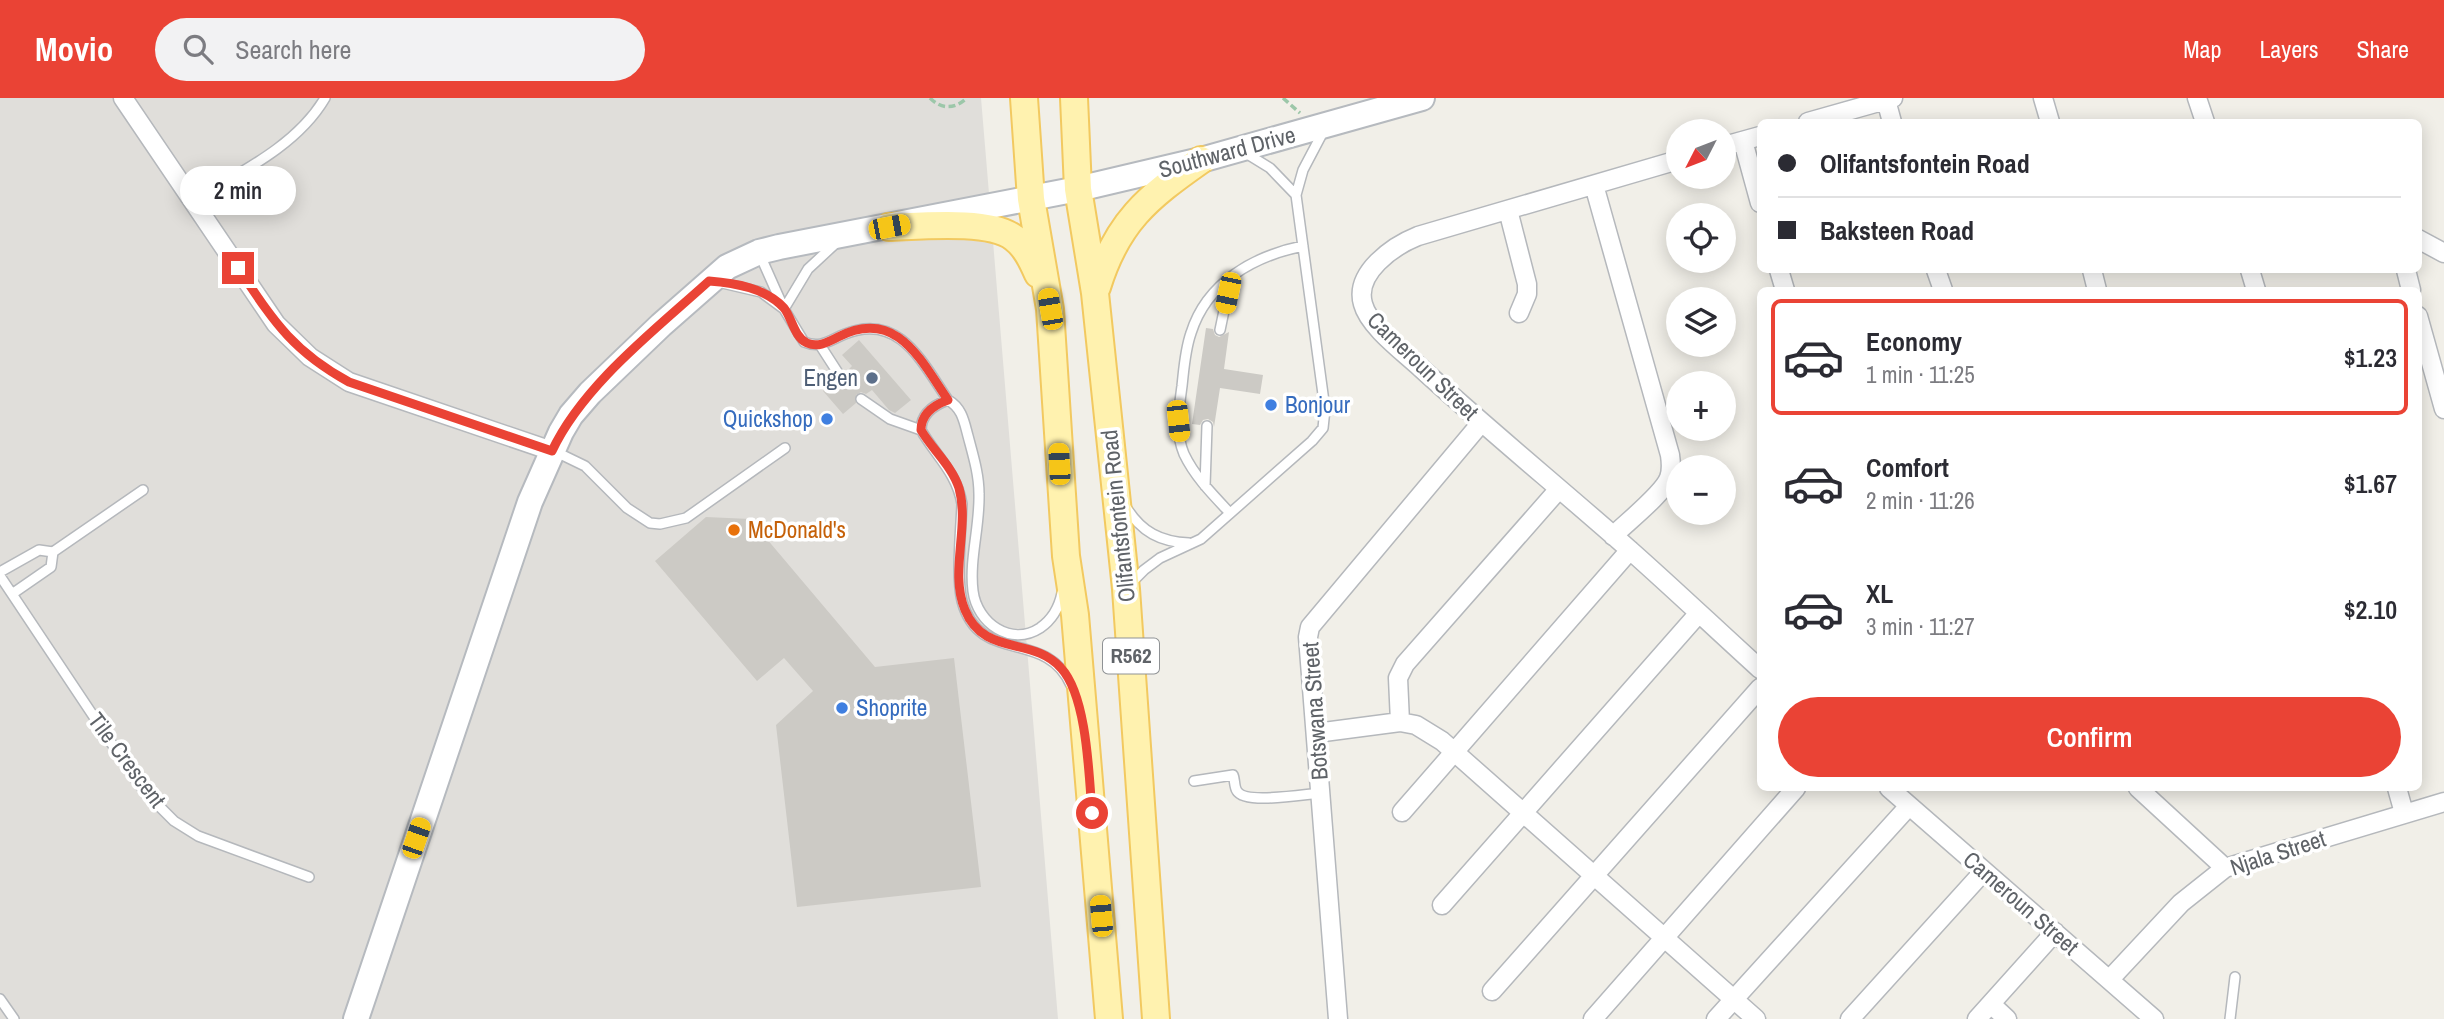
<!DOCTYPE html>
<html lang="en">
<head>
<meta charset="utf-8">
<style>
  body { margin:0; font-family:"Archivo Narrow",sans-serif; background:#f2f2f3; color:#2b2b33; height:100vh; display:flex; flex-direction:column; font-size:26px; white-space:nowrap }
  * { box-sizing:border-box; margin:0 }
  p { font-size:23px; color:#7c7c81 }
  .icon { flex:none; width:38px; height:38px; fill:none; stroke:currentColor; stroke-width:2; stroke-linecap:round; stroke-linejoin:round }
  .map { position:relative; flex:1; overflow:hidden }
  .drawer { position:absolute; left:1757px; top:189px; width:665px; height:504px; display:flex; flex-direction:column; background:#fff; border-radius:10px; box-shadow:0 4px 18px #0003 }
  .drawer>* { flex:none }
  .top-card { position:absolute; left:1757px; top:21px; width:665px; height:154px; border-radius:10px; box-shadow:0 4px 18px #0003; display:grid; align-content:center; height:154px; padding:0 21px; background:#fff }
  .needle { width:46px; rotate:228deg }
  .controls { position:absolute; left:1666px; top:21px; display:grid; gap:14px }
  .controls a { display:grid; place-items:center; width:70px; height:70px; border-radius:50%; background:#fff; box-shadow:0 4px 18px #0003; font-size:35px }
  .end { position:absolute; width:32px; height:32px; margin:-16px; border:9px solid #ea4335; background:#fff; box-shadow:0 0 0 4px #fff }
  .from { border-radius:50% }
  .bubble { position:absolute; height:49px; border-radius:24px; background:#fff; box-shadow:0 4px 18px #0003; font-size:23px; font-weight:600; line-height:49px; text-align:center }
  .car { position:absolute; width:21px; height:42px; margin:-21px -10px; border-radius:9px; box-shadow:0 0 5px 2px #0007; background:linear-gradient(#f5c518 24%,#345 0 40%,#f5c518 0 76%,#345 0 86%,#f5c518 0) }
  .top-card b { display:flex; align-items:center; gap:24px; height:66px; font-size:26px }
  .top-card b+b { border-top:2px solid #e1e1e2 }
  .top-card i { width:18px; height:18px; background:#2b2b33 }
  ul { padding:12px 0 0; list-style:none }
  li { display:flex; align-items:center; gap:21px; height:116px; margin:0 14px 10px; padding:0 7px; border:4px solid transparent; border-radius:10px }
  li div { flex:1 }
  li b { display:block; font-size:26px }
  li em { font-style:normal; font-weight:600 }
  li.active { border-color:#ea4335 }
  li>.icon { width:63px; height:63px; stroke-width:1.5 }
  .cta { display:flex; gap:14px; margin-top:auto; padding:14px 21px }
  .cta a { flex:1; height:80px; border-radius:42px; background:#ea4335; color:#fff; font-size:28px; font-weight:600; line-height:80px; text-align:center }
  header { display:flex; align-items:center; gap:42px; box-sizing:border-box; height:98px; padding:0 35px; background:#ea4335; color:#fff }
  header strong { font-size:33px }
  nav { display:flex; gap:38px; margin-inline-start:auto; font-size:24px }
  .search { width:490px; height:63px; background:#f2f2f3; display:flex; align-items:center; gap:18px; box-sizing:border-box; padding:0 24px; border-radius:38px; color:#7c7c81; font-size:26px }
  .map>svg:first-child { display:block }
  .industrial { fill:#e0deda }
  .building { fill:#cccac5 }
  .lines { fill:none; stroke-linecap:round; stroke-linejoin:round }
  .lane-casing { stroke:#b5b8bc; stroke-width:12 }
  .street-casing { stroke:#b5b8bc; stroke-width:21 }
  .secondary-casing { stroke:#b6babf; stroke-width:28 }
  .primary-casing { stroke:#f2c960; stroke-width:30 }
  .path { stroke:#9cc7a9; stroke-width:3.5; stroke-dasharray:7 3.5; stroke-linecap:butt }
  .lane { stroke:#fff; stroke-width:9 }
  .street { stroke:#fff; stroke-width:18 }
  .secondary { stroke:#fff; stroke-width:24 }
  .primary { stroke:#fff2af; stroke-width:26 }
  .route { stroke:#ea4335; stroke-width:9 }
  .service-dot { fill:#5c6f8a; stroke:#fff; stroke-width:2.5 }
  .shop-dot { fill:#3f7fe0; stroke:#fff; stroke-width:2.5 }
  .food-dot { fill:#e8710a; stroke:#fff; stroke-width:2.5 }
  .labels { text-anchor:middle; stroke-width:7; stroke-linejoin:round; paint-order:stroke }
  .shield { fill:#fff; stroke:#8f9295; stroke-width:2 }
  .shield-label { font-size:21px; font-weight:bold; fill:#5f6368 }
  .street-label { font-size:23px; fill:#5f6368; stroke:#fff }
  .service-label { font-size:23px; fill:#4e5e75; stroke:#fff; text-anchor:end }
  .shop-label { font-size:23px; fill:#366cbe; stroke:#fff; text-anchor:start }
  .food-label { font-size:23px; fill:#c56008; stroke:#fff; text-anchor:start }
</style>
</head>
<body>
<header>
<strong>Movio</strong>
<div class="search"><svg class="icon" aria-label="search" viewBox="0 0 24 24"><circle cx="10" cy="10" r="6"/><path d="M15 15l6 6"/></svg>Search here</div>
<nav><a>Map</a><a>Layers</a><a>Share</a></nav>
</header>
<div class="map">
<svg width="2444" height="921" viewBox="0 0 2444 921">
  <rect width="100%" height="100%" fill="#f1efe8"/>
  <!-- industrial -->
  <path class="industrial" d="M0,0H981L1058,921H0Z"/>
  <!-- building -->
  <path class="building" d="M1206,230L1213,231L1215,237L1219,239L1229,234L1224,271L1263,277L1260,296L1220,290L1214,329L1213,324L1208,321L1203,322L1200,327L1192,326Z
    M859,242L911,302L895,315L889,312L872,292L866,296L861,294L856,297V305L843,316L823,293L835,283L841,285L846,282V274L852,268L842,257Z
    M706,419L750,421L875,569L954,560L981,789L797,809L776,627L813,593L784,560L757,583L655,463Z"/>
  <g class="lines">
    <defs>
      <path id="lane" d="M1244,54L1270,70L1296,97
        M192,103C239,75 297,48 325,0
        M760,157L784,211L804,244C821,251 830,242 845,236C899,214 922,264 948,302
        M718,184L761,194L784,211L808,171L836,145
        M1220,232L1231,179
        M820,247L840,278
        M861,301L890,321L921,332
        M554,353L585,368L627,410L650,425L660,426L686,420L785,350
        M1205,388L1207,328
        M1126,409C1141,434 1161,444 1189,445
        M1230,415C1213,397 1195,379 1184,356C1175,335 1179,310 1182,288C1184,270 1185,252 1191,235C1207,184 1254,158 1303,148
        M0,474L39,452L53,454L143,392
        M0,478L138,685L156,705L174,723L198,738L309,779
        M1131,485L1144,472L1160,460L1201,441L1312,343L1323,330L1325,311L1296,97L1303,72L1323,34
        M1062,495C1059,510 1053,521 1040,530C1011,549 977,525 973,493C969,462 980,428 979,396C979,376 973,357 968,338C964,323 962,310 948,302C934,307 921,316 921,332C936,358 957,375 962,406C961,432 956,479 962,503C979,568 1046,530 1071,587
        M12,496L51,469L53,454
        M1194,683L1233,677C1235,681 1234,689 1237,693C1245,707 1305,696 1321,695
        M0,901L14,921
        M2230,921L2235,879"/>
      <path id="street" d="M123,0L276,226L310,259L349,284L552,353
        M2043,0L2050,24
        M2197,0L2205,24
        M1886,2L1892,24
        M1808,24L1893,0
        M1743,43L1760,105
        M1724,48L1760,38
        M1678,62L1418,138C1393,148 1354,175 1363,206C1369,229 1405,255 1423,272C1491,334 1562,392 1631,453C1675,492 1717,532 1760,571
        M1594,87L1670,357C1671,364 1672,372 1669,380C1663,396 1627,424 1613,438
        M1508,112L1527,186V196L1519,215
        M2418,141L2444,155
        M1779,172L1785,192
        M1936,172L1943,192
        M2092,172L2097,192
        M2250,172L2256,192
        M2406,172L2411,192
        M2418,218L2444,311
        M1400,624L1416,627L1442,643L1756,921
        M1316,635L1400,624L1398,580L1405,566L1559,391
        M1889,690L2154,921
        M2138,690L2225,770
        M2397,690L2404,715
        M1402,714L1630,452
        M1442,807L1699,515
        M2110,881L2181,805L2225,770L2444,704
        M1492,893L1760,590
        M1991,906L2007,921
        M1338,921L1308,539L1310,529L1481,325
        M1593,921L1796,690
        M1716,921L1909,708
        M1850,921L1984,773
        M1977,921L2055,834"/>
      <path id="secondary" d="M356,921L530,404L561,334L571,317L590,295L661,227L727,169L759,154L779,149L1078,91L1201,62L1422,0"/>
      <path id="primary" d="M1024,0L1031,101L1050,211L1066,458L1075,517L1109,921
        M1074,0L1078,91L1095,195L1126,491L1156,921
        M889,129C920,128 990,121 1014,140C1026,149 1032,163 1038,176
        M1097,189C1117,124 1147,100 1201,62"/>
    </defs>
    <!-- lane casing -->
    <use href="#lane" class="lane-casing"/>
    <!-- street casing -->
    <use href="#street" class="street-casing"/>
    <!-- secondary casing -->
    <use href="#secondary" class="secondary-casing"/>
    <!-- primary casing -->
    <use href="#primary" class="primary-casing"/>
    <!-- path -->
    <path class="path" d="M930,0C942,12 955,11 967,0
      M1283,0L1300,15"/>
    <!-- lane -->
    <use href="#lane" class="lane"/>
    <!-- street -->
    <use href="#street" class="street"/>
    <!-- secondary -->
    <use href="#secondary" class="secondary"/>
    <!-- primary -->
    <use href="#primary" class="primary"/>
  </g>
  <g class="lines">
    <!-- route -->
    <path class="route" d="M238,170C273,222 291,252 349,284L552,353C583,287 655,232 709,183C735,185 766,190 784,210C792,220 794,239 807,245C818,250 828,244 838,239C896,209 920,261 948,302C934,307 921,316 921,332C932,351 952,368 959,390C970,429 949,474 965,512C984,559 1033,538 1061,570C1087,598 1089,677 1092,715"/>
  </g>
  <!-- markers -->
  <circle class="service-dot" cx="872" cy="280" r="7"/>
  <g class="shop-dot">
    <circle cx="1271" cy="307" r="7"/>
    <circle cx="827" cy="321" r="7"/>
    <circle cx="842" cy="610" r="7"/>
  </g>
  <circle class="food-dot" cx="734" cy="432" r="7"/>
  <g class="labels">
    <!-- shield labels -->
    <rect class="shield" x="1103" y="540.5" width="56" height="35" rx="5"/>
    <g class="shield-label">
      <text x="1131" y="565">R562</text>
    </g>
    <!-- street labels -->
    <g class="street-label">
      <text transform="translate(1227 54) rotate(-15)" y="8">Southward Drive</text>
      <text transform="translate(1423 268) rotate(44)" y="8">Cameroun Street</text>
      <text transform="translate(1118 418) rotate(-96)" y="8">Olifantsfontein Road</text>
      <text transform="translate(1315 613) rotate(-94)" y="8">Botswana Street</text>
      <text transform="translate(127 662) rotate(53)" y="8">Tile Crescent</text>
      <text transform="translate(2278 755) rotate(-18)" y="8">Njala Street</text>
      <text transform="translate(2021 805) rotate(41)" y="8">Cameroun Street</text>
    </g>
    <!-- service labels -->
    <g class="service-label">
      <text x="858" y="288">Engen</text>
    </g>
    <!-- shop labels -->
    <g class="shop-label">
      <text x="1285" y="315">Bonjour</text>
      <text x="813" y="329" text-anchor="end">Quickshop</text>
      <text x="856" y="618">Shoprite</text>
    </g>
    <!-- food labels -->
    <g class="food-label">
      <text x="748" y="440">McDonald's</text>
    </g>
  </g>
</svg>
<div class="controls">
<a><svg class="needle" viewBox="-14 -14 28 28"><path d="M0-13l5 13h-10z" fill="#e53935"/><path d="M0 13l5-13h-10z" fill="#7c7c81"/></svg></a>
<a><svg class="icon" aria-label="locate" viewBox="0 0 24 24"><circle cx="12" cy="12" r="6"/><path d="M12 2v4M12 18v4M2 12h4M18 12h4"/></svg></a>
<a><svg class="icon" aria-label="layers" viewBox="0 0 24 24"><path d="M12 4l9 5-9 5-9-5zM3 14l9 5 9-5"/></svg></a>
<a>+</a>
<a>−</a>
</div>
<i class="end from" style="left:1092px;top:715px"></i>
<i class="end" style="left:238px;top:170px"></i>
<div class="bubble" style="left:180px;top:68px;width:116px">2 min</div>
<i class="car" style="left:889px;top:129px;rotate:79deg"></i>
<i class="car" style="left:1228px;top:195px;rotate:192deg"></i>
<i class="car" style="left:1050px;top:211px;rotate:350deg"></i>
<i class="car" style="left:1178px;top:323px;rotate:174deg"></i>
<i class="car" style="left:1059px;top:366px;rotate:357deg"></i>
<i class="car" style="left:416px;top:740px;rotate:19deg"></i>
<i class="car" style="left:1101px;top:818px;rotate:355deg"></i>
<div class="top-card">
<b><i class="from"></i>Olifantsfontein Road</b>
<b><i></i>Baksteen Road</b>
</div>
<section class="drawer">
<ul>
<li class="active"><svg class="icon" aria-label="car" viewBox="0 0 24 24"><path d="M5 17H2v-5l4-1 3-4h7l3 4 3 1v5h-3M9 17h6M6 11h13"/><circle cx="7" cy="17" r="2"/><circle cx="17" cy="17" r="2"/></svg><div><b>Economy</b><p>1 min · 11:25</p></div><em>$1.23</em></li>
<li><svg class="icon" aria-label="car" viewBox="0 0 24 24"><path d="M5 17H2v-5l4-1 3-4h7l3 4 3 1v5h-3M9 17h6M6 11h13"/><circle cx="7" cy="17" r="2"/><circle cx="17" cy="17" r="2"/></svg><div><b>Comfort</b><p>2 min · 11:26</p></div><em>$1.67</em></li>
<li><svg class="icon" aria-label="car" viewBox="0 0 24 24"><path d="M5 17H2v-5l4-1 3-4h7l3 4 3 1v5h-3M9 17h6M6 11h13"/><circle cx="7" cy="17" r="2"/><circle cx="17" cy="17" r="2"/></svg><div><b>XL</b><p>3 min · 11:27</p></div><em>$2.10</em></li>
</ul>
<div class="cta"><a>Confirm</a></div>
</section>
</div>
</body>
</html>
